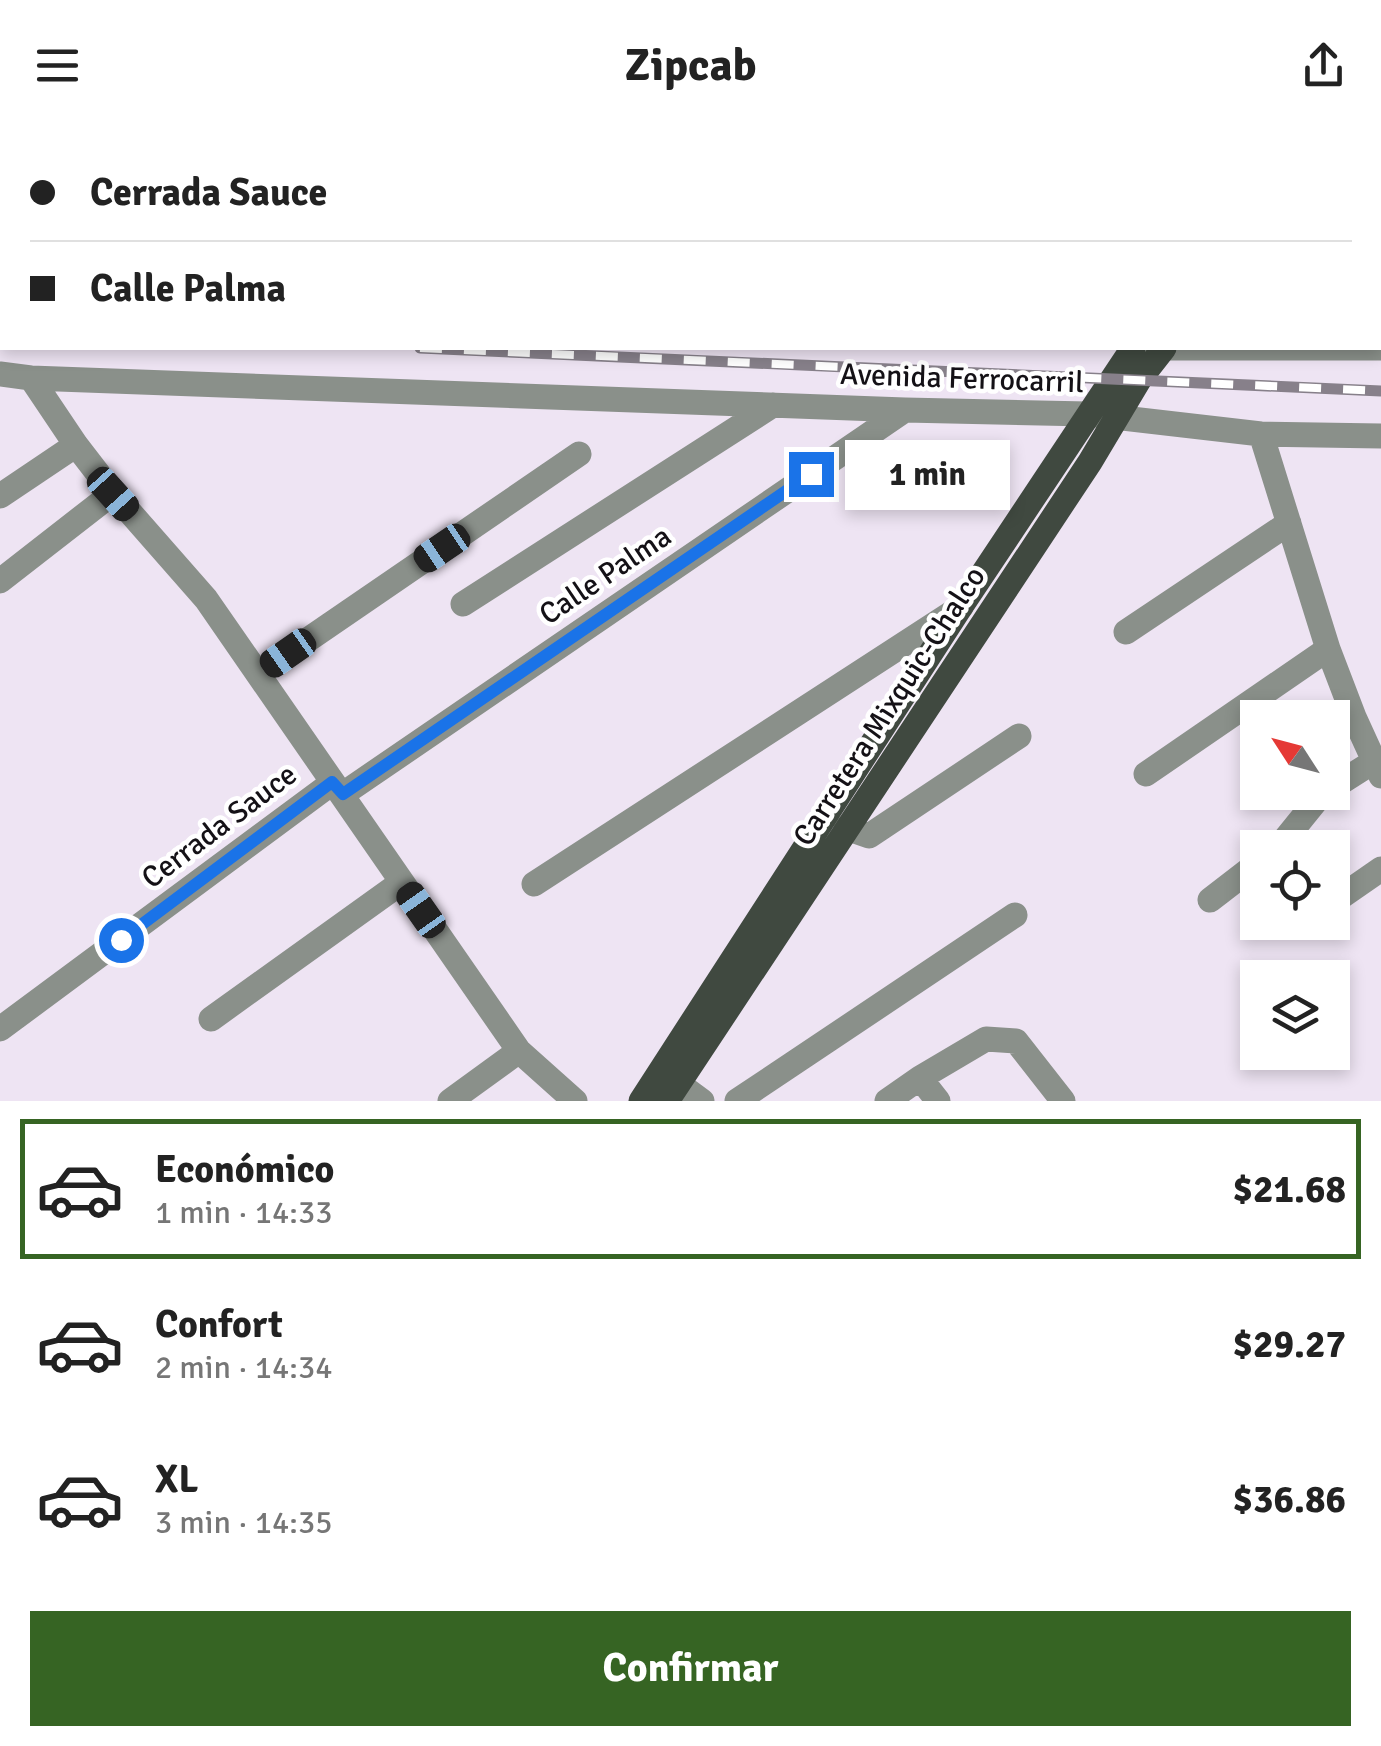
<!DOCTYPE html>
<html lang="es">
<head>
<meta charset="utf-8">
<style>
  body { margin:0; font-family:Signika,sans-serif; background:#f6f6f6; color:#222; height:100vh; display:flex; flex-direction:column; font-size:38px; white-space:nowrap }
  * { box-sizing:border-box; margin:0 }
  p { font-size:32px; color:#767676 }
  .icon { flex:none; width:55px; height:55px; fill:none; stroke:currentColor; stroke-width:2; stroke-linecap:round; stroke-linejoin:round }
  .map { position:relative; height:971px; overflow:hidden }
  .sheet { display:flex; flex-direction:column; background:#fff; flex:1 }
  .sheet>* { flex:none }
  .hud { position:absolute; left:0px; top:0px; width:1382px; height:220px; box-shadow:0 5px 15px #0003; display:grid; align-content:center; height:220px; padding:0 30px; background:#fff }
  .needle { width:65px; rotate:306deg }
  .tools { position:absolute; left:1240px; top:570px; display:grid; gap:20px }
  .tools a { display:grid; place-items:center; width:110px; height:110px; border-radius:0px; background:#fff; box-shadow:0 5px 15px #0003; font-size:50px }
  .end { position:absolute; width:45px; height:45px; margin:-22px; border:12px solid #1a73e8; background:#fff; box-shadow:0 0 0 5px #fff }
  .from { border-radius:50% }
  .bubble { position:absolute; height:70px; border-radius:0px; background:#fff; box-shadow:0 5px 15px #0003; font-size:32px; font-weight:700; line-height:70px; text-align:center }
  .car { position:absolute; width:30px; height:60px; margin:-30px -15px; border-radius:12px; box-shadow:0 0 8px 2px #0007; background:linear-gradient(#222 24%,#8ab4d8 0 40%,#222 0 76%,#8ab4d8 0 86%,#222 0) }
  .hud b { display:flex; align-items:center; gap:35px; height:95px; font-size:38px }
  .hud b+b { border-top:2px solid #e0e0e0 }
  .hud i { width:25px; height:25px; background:#222 }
  ul { padding:18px 0 0; list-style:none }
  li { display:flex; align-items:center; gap:30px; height:140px; margin:0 20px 15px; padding:0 10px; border:5px solid transparent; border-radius:0px }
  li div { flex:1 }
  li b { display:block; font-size:38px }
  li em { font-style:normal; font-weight:700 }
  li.on { border-color:#366423 }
  li>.icon { width:90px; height:90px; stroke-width:1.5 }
  .primary-button { display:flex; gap:20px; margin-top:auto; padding:20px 30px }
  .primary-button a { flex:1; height:115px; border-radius:0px; background:#366423; color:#fff; font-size:40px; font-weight:700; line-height:115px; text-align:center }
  header { display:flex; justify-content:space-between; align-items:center; height:130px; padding:0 30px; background:#fff; font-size:45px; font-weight:700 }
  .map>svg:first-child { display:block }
  .green { fill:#bad59d }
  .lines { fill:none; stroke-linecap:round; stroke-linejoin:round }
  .minor { stroke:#8a908a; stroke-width:25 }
  .major { stroke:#404940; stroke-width:25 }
  .rail-casing { stroke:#87808a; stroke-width:11 }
  .rail { stroke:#fff; stroke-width:8; stroke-dasharray:22; stroke-linecap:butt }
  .route { stroke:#1a73e8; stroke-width:12 }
  .labels { text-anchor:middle; stroke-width:9; stroke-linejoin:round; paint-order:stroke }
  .street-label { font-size:30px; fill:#141116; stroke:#fff }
</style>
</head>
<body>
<header><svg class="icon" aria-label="menu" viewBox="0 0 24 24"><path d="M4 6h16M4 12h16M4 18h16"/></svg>Zipcab<svg class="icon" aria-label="share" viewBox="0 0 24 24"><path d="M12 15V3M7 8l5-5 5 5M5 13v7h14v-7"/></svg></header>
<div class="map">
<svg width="1381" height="971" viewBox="0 0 1381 971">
  <rect width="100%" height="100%" fill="#eee4f3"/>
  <!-- green -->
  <path class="green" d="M818,0H1218L1219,2H814Z"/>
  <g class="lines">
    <!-- minor -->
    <path class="minor" d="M182,0L184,2
      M724,0L726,2
      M1248,0L1249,2
      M795,2L799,0
      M0,152L2,151
      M1154,218H1381
      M0,244L31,248L905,280L1088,284L1261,304L1381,306
      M31,248L76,315L113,363L206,469L519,921L575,971
      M1261,304L1328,519L1354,587L1381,646
      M0,366L76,315
      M0,451L113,363
      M463,474L773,275
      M1126,502L1289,393
      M258,544L579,324
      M1146,644L1328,519
      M1332,658L1373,632
      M343,664L905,280
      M846,698L869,706L1019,606
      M1278,718L1320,666L1326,662
      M534,754L961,477
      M1210,770L1258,733
      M1332,773L1381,739
      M1302,794L1305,792
      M211,889L402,752
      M0,899L332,653
      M920,948L938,971
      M679,954L702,971
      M450,971L519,921
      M737,971L1015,785
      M887,971L920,948L986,909L1016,911L1063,971"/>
    <!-- major -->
    <path class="major" d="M1277,2L1279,0
      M1304,2L1305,0
      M641,971C748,807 853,642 960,478C1017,391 1076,305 1133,218
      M667,971L1090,332L1139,250L1164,218"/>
    <defs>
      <path id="rail" d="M0,198L2,199
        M420,218L1381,261"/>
    </defs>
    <!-- rail casing -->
    <use href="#rail" class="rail-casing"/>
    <!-- rail -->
    <use href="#rail" class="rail"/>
  </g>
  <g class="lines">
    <!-- route -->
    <path class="route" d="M121,810L332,652L343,664L811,344"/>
  </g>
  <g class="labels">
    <!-- street labels -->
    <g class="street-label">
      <text transform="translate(962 248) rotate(2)" y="10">Avenida Ferrocarril</text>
      <text transform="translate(605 445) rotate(-34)" y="10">Calle Palma</text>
      <text transform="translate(889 576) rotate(-57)" y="10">Carretera Mixquic-Chalco</text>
      <text transform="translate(219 696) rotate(-37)" y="10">Cerrada Sauce</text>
    </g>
  </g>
</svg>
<div class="tools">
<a><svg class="needle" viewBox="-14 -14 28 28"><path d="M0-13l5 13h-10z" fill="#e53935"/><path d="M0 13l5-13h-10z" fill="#767676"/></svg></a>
<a><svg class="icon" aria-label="locate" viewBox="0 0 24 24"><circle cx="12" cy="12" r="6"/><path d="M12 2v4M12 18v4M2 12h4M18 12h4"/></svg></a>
<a><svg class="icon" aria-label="layers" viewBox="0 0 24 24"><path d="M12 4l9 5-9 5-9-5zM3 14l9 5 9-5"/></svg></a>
</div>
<i class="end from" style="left:121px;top:810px"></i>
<i class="end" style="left:811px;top:344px"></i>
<div class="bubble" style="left:845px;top:310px;width:165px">1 min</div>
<i class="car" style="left:113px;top:364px;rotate:138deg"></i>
<i class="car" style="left:442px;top:418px;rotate:236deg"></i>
<i class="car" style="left:288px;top:523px;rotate:235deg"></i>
<i class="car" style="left:421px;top:780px;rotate:325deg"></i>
<div class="hud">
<b><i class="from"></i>Cerrada Sauce</b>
<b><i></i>Calle Palma</b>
</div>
</div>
<section class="sheet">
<ul>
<li class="on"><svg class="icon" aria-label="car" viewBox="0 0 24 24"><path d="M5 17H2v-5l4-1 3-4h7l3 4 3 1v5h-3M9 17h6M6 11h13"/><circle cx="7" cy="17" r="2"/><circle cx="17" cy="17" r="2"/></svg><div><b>Económico</b><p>1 min · 14:33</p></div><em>$21.68</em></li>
<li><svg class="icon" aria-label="car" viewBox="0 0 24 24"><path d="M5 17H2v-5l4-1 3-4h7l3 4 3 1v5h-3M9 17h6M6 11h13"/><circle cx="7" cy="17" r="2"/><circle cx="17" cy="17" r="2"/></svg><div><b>Confort</b><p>2 min · 14:34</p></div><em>$29.27</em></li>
<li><svg class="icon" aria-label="car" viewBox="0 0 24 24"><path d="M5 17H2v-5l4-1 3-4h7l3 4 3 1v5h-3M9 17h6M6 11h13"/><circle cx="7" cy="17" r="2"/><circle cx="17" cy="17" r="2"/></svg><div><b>XL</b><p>3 min · 14:35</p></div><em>$36.86</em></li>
</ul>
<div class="primary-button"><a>Confirmar</a></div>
</section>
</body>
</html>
